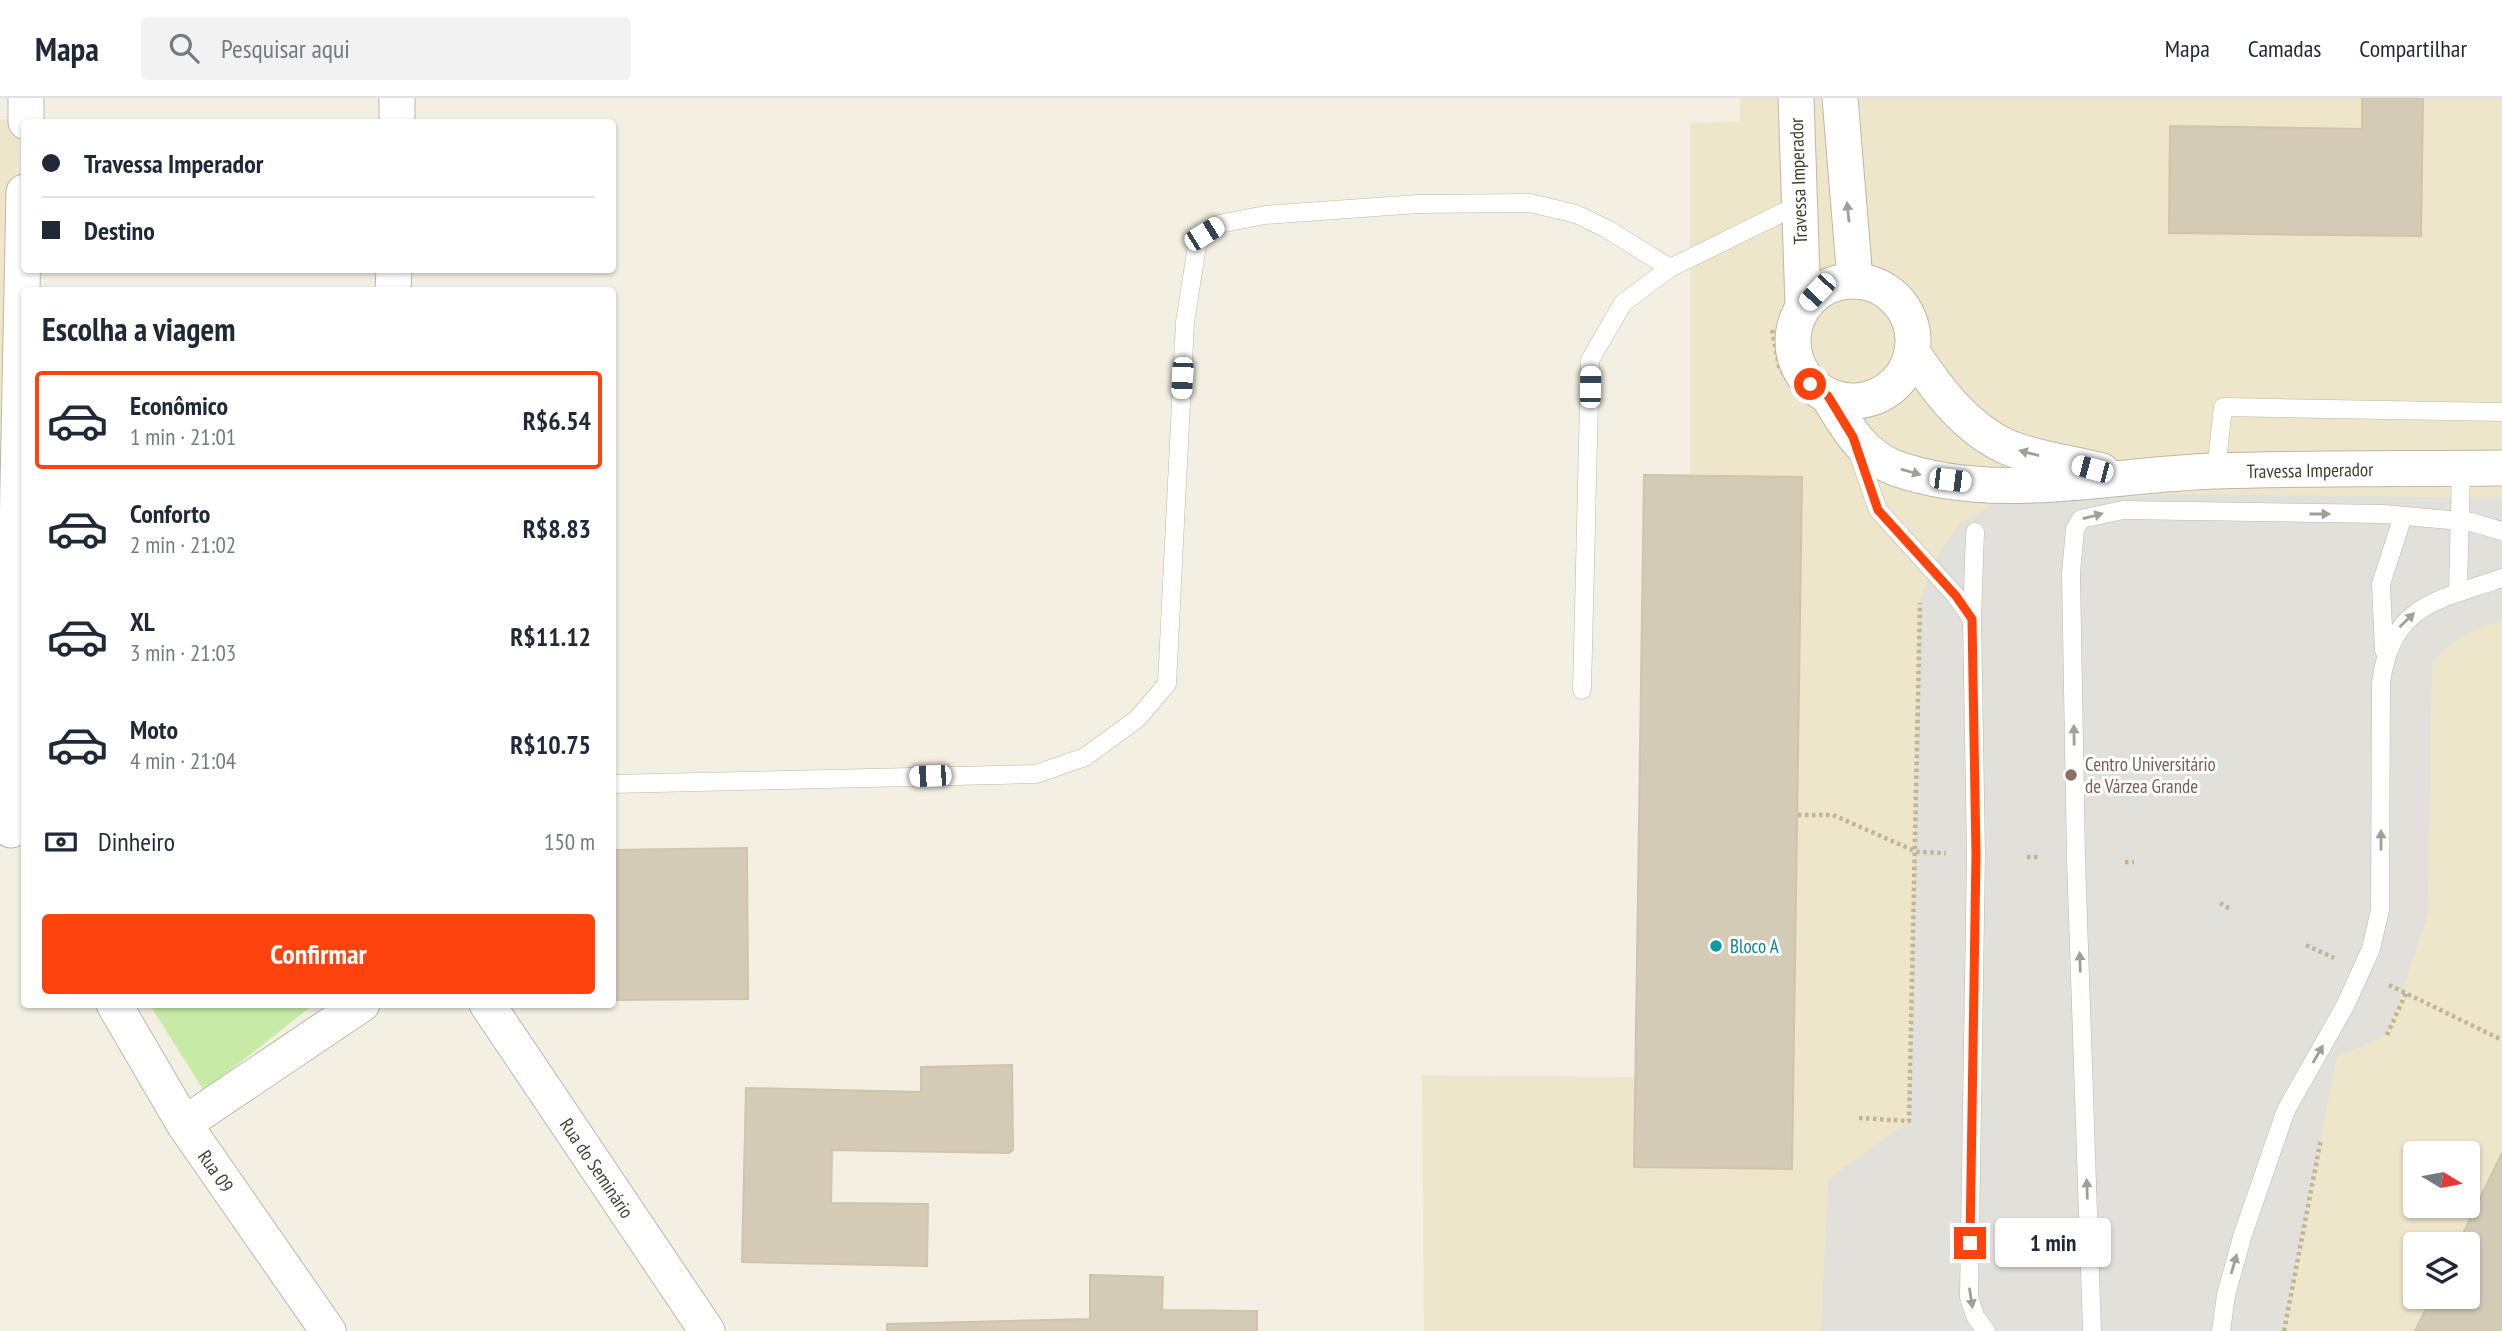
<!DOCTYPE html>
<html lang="pt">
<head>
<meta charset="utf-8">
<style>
  body { margin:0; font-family:"PT Sans Narrow",sans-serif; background:#f2f2f3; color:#1f2937; height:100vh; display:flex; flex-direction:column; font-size:26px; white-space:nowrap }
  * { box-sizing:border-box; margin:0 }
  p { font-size:23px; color:#747a83 }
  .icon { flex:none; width:38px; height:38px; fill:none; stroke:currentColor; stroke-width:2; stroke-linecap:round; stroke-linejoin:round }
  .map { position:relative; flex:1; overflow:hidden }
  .side { position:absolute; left:21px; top:189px; width:595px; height:721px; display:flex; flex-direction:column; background:#fff; border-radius:7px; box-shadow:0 2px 5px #0004 }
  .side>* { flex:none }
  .hud { position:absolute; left:21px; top:21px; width:595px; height:154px; border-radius:7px; box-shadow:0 2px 5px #0004; display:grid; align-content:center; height:154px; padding:0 21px; background:#fff }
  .needle { width:46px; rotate:100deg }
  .fabs { position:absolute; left:2403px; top:1043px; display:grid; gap:14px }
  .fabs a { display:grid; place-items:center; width:77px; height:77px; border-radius:7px; background:#fff; box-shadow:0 2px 5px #0004; font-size:35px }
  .end { position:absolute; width:32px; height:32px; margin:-16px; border:9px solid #ff430c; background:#fff; box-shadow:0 0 0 4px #fff }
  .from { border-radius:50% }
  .bubble { position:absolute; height:49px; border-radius:7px; background:#fff; box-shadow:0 2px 5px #0004; font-size:23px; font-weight:700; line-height:49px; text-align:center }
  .car { position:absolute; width:21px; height:42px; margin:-21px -10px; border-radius:9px; box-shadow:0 0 5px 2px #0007; background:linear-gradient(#fff 24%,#345 0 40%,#fff 0 76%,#345 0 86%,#fff 0) }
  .hud b { display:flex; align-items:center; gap:24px; height:66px; font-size:26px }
  .hud b+b { border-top:2px solid #e0e1e3 }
  .hud i { width:18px; height:18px; background:#1f2937 }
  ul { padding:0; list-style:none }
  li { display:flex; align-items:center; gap:21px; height:98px; margin:0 14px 10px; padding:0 7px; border:4px solid transparent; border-radius:7px }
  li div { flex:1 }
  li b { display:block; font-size:26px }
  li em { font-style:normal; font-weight:700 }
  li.selected { border-color:#ff430c }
  li>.icon { width:63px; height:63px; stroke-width:1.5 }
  h2 { padding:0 21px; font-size:32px; line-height:84px }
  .pay { display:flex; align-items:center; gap:18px; height:77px; padding:0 21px; font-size:26px }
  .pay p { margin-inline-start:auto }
  .button { display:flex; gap:14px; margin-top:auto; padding:14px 21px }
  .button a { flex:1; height:80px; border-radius:7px; background:#ff430c; color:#fff; font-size:28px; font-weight:700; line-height:80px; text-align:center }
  header { display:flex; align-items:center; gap:42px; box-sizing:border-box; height:98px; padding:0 35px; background:#fff; border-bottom:2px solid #e0e1e3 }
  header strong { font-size:33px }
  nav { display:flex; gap:38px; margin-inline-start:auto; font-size:24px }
  .search { width:490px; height:63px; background:#f2f2f3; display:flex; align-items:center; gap:18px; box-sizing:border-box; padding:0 24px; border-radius:7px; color:#747a83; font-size:26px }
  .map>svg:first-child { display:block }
  .education { fill:#ede6ca; fill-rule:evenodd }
  .green { fill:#c7eba6 }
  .parking { fill:#e2e0db }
  .building { fill:#d4cbb6; stroke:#d0c4a9; stroke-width:2 }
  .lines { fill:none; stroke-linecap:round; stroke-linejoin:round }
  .lane-casing { stroke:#beb7a4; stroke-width:19 }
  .street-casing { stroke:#beb7a4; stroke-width:37 }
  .path { stroke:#c2b594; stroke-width:4.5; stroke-dasharray:3.5 3.5; stroke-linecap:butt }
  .lane { stroke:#fff; stroke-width:18 }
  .street { stroke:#fff; stroke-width:35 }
  .oneway { fill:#a29e98 }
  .route { stroke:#ff430c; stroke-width:9 }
  .education-dot { fill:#8d6e63; stroke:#fff; stroke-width:2.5 }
  .culture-dot { fill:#0f9aa8; stroke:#fff; stroke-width:2.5 }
  .labels { text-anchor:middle; stroke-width:6; stroke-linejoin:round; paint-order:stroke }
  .street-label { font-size:19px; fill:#443e32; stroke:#fff }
  .education-label { font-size:19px; fill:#785e54; stroke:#fff; text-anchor:start }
  .culture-label { font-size:19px; fill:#0d838f; stroke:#fff; text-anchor:start }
</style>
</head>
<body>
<header>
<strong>Mapa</strong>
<div class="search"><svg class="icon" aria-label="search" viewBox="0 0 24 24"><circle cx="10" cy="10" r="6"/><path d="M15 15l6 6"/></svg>Pesquisar aqui</div>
<nav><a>Mapa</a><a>Camadas</a><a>Compartilhar</a></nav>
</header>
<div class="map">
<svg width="2502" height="1233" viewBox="0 0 2502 1233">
  <rect width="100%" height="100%" fill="#f3efe2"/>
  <!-- education -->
  <path class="education" d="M1740,0H2502V1233H1424L1422,977L1635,979L1644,377H1690V25L1740,23ZM2415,1055H2468V1108H2415ZM2415,1146H2468V1199H2415Z
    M0,21L19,22L0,428Z"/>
  <!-- green -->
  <path class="green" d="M150,907H313L204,993Z"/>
  <!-- parking -->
  <path class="parking" d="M2177,396L2502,400V523L2478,530L2453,544L2432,564L2428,816L2387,937L2337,959L2283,1233H1821L1828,1081L1909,1023L1920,503L1930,474L1942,450L1960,426L1993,406Z"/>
  <!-- building -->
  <path class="building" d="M2362,0H2423L2421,138L2169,135L2170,28L2362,31Z
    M1644,377L1802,379L1792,1071L1634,1069Z
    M747,750L748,901L612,902V752Z
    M1012,967L1013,1052L1009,1055L832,1052L831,1105L928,1106L927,1168L742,1164L746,990L921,994V969Z
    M2502,1055V1233H2415L2432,1199H2468V1146H2458Z
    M1090,1177L1163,1179L1162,1212L1257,1213V1233H887V1226L1090,1221Z"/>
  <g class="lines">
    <defs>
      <path id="lane" d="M1856,349L1878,412L1956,498L1972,521L1976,756L1969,1199L1975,1218L1986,1233
        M2216,373L2223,309L2502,314
        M2458,495L2461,370
        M1972,521L1975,434
        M2384,552L2381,486L2403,418
        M1582,592L1590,262L1623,205L1670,170L1798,107
        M612,686L1036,676L1085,659L1137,621L1167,586L1185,224L1197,148L1204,136L1219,126L1265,117L1418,106L1530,105L1576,116L1607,131L1670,170
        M2092,1233L2076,761L2071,475L2075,431L2081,421L2123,412L2384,416L2471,424L2502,433
        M2221,1233L2226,1197L2243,1136L2286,1012L2345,908L2371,851L2380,812L2381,585C2391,506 2437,503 2502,480"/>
      <path id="street" d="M1796,0L1803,208
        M1840,0L1855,182
        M26,24V0
        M397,24V0
        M1793 243a60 60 0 1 1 120 0a60 60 0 1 1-120 0Z
        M393,192L394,172
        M1912,254C1937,291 1965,330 2007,349C2036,361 2071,365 2102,373
        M1828,298C1846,327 1861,357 1895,370C1996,406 2111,376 2216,373C2311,370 2407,371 2502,370
        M11,732L24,94
        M114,906L184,1026L328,1233
        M487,906L707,1233
        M184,1026L362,906"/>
    </defs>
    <!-- lane casing -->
    <use href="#lane" class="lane-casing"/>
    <!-- street casing -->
    <use href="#street" class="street-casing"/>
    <!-- path -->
    <path class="path" d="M1772,232L1779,268L1792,289
      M1798,717H1833L1917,754L1946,755
      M2027,759H2038
      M2125,764H2134
      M2220,805L2232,812
      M2306,847L2334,860
      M2389,887L2502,942
      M2387,937L2406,895
      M1859,1020L1909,1023L1920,505
      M2284,1233L2321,1041"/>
    <!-- lane -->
    <use href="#lane" class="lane"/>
    <!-- street -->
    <use href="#street" class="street"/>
  </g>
  <!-- one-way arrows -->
  <defs><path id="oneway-solid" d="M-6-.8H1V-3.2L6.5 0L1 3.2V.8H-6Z" transform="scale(1.75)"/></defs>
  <g class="oneway">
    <use href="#oneway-solid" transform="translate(1848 114) rotate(-96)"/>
    <use href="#oneway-solid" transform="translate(2029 355) rotate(-165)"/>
    <use href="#oneway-solid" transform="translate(1911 374) rotate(16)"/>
    <use href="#oneway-solid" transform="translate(2320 416)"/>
    <use href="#oneway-solid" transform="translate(2093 418) rotate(-15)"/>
    <use href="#oneway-solid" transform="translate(2407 522) rotate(-44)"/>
    <use href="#oneway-solid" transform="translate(2074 637) rotate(-91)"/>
    <use href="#oneway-solid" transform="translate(2381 742) rotate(-90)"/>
    <use href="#oneway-solid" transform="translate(2080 864) rotate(-92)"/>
    <use href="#oneway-solid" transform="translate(2318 956) rotate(-60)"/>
    <use href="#oneway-solid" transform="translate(2087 1091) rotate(-92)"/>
    <use href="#oneway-solid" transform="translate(2234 1166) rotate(-74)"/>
    <use href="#oneway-solid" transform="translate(1971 1200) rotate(81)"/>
  </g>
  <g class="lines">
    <!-- route -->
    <path class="route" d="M1810,286L1828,298L1853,339L1878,412L1956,498L1972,521L1976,756L1970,1145"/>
  </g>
  <!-- markers -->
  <circle class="education-dot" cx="2071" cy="677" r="7"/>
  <circle class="culture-dot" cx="1716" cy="848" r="7"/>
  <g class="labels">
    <!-- street labels -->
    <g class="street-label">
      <text transform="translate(1798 83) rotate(-92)" y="7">Travessa Imperador</text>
      <text transform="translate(2310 372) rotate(-1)" y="7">Travessa Imperador</text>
      <text transform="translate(597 1070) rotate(56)" y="7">Rua do Seminário</text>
      <text transform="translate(216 1073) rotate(55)" y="7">Rua 09</text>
    </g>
    <!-- education labels -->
    <g class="education-label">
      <text x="2085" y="673">Centro Universitário<tspan x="2085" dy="22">de Várzea Grande</tspan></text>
    </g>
    <!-- culture labels -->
    <g class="culture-label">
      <text x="1730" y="855">Bloco A</text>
    </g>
  </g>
</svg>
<div class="fabs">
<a><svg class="needle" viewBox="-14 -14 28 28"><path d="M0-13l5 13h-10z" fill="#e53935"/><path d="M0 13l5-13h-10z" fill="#747a83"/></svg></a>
<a><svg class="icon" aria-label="layers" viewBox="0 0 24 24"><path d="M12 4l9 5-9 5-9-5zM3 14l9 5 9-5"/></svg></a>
</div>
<i class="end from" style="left:1810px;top:286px"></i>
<i class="end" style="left:1970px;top:1145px"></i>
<div class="bubble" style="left:1995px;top:1120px;width:116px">1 min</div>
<i class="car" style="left:1204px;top:136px;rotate:58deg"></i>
<i class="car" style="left:1817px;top:194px;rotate:223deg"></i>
<i class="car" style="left:1182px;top:280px;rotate:183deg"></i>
<i class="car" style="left:1590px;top:289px;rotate:1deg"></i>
<i class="car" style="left:2092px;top:371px;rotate:285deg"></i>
<i class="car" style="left:1950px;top:382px;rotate:97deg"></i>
<i class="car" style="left:930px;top:678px;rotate:268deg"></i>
<div class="hud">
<b><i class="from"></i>Travessa Imperador</b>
<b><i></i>Destino</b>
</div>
<section class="side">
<h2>Escolha a viagem</h2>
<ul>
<li class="selected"><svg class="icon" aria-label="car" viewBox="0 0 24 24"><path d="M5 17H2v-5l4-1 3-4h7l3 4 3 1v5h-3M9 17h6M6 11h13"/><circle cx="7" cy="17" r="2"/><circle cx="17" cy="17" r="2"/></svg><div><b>Econômico</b><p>1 min · 21:01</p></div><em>R$6.54</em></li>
<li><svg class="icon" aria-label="car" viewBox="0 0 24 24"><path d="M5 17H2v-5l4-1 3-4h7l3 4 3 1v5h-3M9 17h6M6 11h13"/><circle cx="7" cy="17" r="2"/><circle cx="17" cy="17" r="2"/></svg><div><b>Conforto</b><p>2 min · 21:02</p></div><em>R$8.83</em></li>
<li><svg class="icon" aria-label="car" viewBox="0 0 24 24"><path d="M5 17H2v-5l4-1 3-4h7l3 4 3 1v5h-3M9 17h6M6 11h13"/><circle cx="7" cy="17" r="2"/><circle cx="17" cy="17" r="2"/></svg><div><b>XL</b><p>3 min · 21:03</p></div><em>R$11.12</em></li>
<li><svg class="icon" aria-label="car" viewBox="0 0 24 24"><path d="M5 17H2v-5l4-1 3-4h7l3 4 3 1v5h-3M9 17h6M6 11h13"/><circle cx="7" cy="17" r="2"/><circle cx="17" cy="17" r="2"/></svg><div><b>Moto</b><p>4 min · 21:04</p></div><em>R$10.75</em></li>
</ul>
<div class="pay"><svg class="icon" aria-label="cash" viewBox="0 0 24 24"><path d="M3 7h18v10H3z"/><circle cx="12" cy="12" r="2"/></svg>Dinheiro<p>150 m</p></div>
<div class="button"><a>Confirmar</a></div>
</section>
</div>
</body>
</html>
